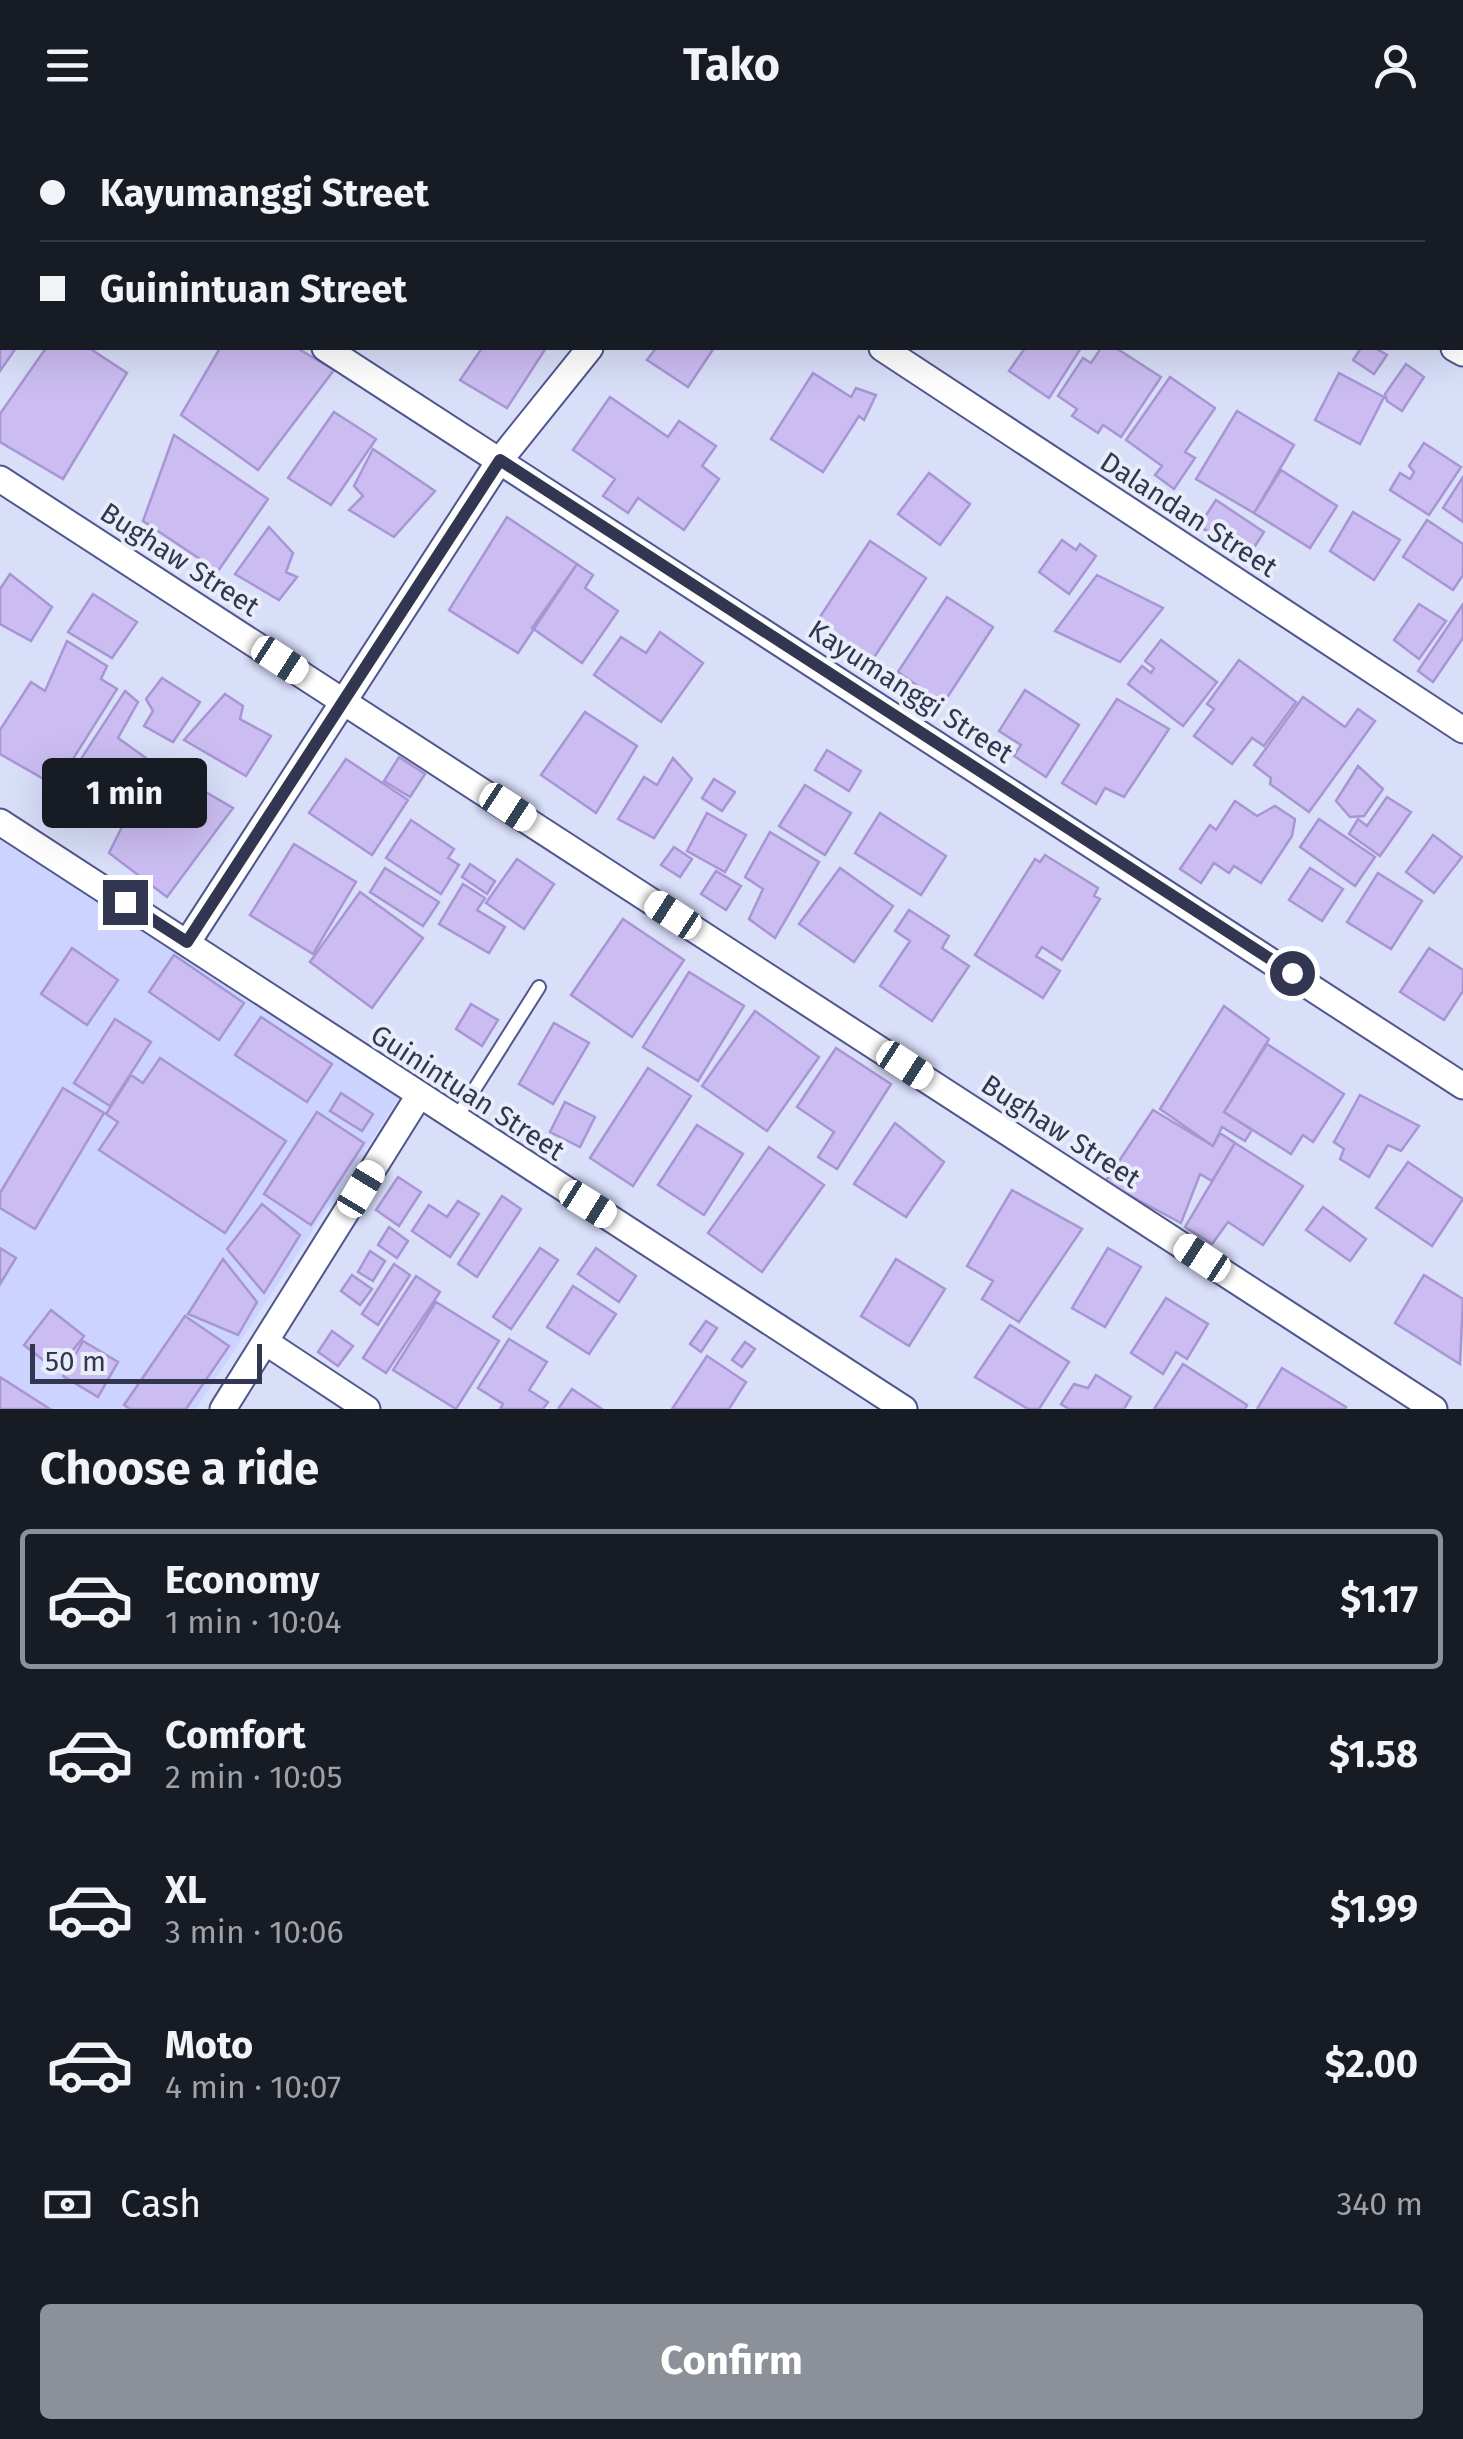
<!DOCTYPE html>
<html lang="en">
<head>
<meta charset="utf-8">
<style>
  body { margin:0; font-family:"Fira Sans",sans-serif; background:#242831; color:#f1f3f6; height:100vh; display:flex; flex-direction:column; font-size:38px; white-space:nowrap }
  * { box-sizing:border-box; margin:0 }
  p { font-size:32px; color:#9ea1a6 }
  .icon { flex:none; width:55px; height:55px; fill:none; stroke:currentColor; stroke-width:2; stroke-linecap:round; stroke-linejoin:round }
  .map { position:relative; height:1279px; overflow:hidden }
  .sheet { display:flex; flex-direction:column; background:#171b24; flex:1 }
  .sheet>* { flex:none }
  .banner { position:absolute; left:0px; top:0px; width:1465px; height:220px; box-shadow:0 10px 40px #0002; display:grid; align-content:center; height:220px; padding:0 40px; background:#171b24 }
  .scale { position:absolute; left:30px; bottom:25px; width:232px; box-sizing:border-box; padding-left:10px; border:5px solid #323650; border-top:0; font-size:28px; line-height:35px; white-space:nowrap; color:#323650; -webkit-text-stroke:8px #e9ecf9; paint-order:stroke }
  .end { position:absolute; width:45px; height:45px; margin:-22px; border:12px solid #323650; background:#fff; box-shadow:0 0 0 5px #fff }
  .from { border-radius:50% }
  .bubble { position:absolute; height:70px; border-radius:10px; background:#171b24; box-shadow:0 10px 40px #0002; font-size:32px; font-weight:700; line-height:70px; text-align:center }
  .car { position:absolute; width:30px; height:60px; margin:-30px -15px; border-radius:12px; box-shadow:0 0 8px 2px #0007; background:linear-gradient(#fff 24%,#345 0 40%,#fff 0 76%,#345 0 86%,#fff 0) }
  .banner b { display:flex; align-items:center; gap:35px; height:95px; font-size:38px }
  .banner b+b { border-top:2px solid #363941 }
  .banner i { width:25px; height:25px; background:#f1f3f6 }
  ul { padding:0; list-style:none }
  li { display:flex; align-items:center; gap:30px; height:140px; margin:0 20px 15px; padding:0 20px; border:5px solid transparent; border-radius:10px }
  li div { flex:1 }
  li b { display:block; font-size:38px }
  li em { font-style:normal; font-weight:700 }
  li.on { border-color:#8c9099 }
  li>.icon { width:90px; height:90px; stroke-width:1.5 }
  h2 { padding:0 40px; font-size:45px; line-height:120px }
  .pay { display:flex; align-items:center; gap:25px; height:110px; padding:0 40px; font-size:38px }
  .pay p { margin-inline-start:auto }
  .action { display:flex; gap:20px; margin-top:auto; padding:20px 40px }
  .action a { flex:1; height:115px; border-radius:10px; background:#8c9099; color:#fff; font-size:40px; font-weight:700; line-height:115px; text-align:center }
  header { display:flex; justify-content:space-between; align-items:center; height:130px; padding:0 40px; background:#171b24; font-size:45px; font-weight:700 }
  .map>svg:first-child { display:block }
  .built { fill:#cbd3fe }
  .building { fill:#cbbdf1; stroke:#a795d4; stroke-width:2.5 }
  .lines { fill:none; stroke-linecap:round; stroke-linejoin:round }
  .lane-casing { stroke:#4f568f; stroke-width:16 }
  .street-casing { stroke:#4f568f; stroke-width:29 }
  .lane { stroke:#fff; stroke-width:12 }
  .street { stroke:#fff; stroke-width:25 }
  .route { stroke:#323650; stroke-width:12 }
  .labels { text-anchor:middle; stroke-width:8; stroke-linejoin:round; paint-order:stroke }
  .street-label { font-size:28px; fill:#323650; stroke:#e9ecf9 }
</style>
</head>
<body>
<header><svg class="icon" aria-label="menu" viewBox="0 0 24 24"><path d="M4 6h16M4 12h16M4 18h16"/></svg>Tako<svg class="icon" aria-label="person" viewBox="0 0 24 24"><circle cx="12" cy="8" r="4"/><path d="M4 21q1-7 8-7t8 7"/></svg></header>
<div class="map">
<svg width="1463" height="1279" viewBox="0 0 1463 1279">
  <rect width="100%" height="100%" fill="#d9def9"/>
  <!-- built -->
  <path class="built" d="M0,707L399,968L196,1279H0Z"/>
  <!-- building -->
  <path class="building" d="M0,34L2,35V146L0,145Z
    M0,162L2,218H16L0,241Z
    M46,218H89L127,243L63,349L0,312V284Z
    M220,218H297L334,240L258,340L181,285Z
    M482,218H546L507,278L460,250Z
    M656,218H714L688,257L647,230Z
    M1025,218H1081L1049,268L1009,241Z
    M1101,218H1116L1161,247L1121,307L1103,295L1098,303L1072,286L1077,279L1058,266L1083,228L1091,233Z
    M1361,218H1375L1387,225L1374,244L1353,230Z
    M1406,234L1424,247L1402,281L1387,271L1385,264Z
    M813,243L851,267L856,258L876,265L864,290L859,286L823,342L771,309Z
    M1339,243L1384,267L1360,314L1315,290Z
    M1170,247L1215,278L1185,322L1195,328L1174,359L1155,345L1162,336L1126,310Z
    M610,267L668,307L679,291L716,316L702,336L719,349L684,400L638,368L628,383L603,366L615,349L573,320Z
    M1237,281L1294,315L1254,383L1196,349Z
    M334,282L376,309L331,375L288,348Z
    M174,305L268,369L218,441L143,391Z
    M1424,313L1461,337L1429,385L1390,360L1400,343L1410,349L1414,342L1409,336Z
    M373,319L435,361L394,407L349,380L363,366L354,356Z
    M1281,340L1337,376L1310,418L1254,383Z
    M929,343L970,374L940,415L898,384Z
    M1463,347V392L1443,378Z
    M1216,370L1264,402L1248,427L1199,396Z
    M1353,382L1400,410L1374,450L1330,421Z
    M507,387L577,434L518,523L449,480Z
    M1427,390L1463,414V445L1453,460L1403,427Z
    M269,397L293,423L286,442L297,447L279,470L235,444Z
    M1062,410L1076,420L1080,414L1096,426L1069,464L1039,442Z
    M870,411L926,448L873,529L814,496Z
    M577,434L593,445L585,458L618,481L582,533L532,498Z
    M10,444L52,477L31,511L0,494V459Z
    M1097,445L1163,478L1120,532L1055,501Z
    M93,464L137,492L112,528L68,502Z
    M947,467L993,497L943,574L898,542Z
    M1419,474L1446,491L1419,529L1394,510Z
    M1463,474V508L1433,552L1418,541Z
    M660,502L703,533L661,592L594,545L621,507L646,523Z
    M1161,510L1217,552L1183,596L1128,554L1142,536L1151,543L1154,538L1145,531Z
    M67,511L107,536L101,549L117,559L56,656L0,624V600L31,552L45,561Z
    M1239,530L1296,572L1264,616L1252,608L1232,634L1194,606L1214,579L1207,574Z
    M162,548L200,572L173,612L144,596L153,581L146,569Z
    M1025,560L1079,595L1046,647L1014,626L1021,615L999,601Z
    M125,561L138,572L118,608L153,633L118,684L66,652Z
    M225,564L243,576L240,589L271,606L246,646L184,610Z
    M1303,567L1345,597L1358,579L1375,591L1309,682L1270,654L1271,648L1254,635Z
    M1117,569L1169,599L1124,667L1105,658L1096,674L1062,653Z
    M585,582L637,616L596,683L541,645Z
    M827,620L861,641L849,661L815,640Z
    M399,627L425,644L410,667L384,651Z
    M673,628L692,649L654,708L618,689L644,647L657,655Z
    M346,629L408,670L372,725L309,683Z
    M1358,636L1383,659L1364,686L1350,687L1336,671Z
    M164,638L233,678L167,767L109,723L143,655L150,662Z
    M714,649L735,662L722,681L702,668Z
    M805,655L851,683L825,725L779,696Z
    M1387,667L1411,682L1380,726L1349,704L1358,689L1367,696Z
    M1235,671L1257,686L1275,676L1295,689L1292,706L1261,753L1234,736L1229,743L1214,733L1201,753L1180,739L1210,695L1216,700Z
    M707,683L746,705L725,742L687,721Z
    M880,683L946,726L921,765L855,723Z
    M1319,689L1375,727L1355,756L1300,717Z
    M411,690L454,719L448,728L459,735L441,764L386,728Z
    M770,702L819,732L775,808L749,789L763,759L745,747Z
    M1433,705L1462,727L1434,763L1406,742Z
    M294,714L356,752L313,824L250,785Z
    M674,717L692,729L680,747L661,735Z
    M1045,725L1098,758L1094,766L1100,769L1062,830L1042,817L1036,826L1060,841L1043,868L975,825L1035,729L1040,732Z
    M517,729L554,754L524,799L486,773Z
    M470,734L495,751L487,764L462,747Z
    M385,738L439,772L423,796L370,762Z
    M840,738L893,776L854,832L799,794Z
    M1310,738L1343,759L1322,791L1289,770Z
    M716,741L741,756L726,780L701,764Z
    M1378,743L1422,771L1391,819L1347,792Z
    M463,754L485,768L477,780L505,797L489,823L439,794Z
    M360,762L423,808L372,878L310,832Z
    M909,780L949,806L942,818L969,836L932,891L880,856L910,811L895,801Z
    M623,789L684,830L632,907L571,865Z
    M72,818L118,850L87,895L41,864Z
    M1429,818L1463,840V861L1444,890L1400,862Z
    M174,825L244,873L219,910L149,862Z
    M689,842L744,876L698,951L643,917Z
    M471,874L498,890L482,916L456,899Z
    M1224,876L1269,909L1224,982L1252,1000L1245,1011L1222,997L1213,1016L1160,979Z
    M755,881L819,927L767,1001L702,956Z
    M261,887L332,934L307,972L235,925Z
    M115,889L151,912L110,976L74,953Z
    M554,893L589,913L553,974L519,954Z
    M1267,914L1344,964L1313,1012L1303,1005L1291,1024L1224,982Z
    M836,918L891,954L837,1039L818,1027L834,1002L797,977Z
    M160,928L286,1011L225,1103L99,1020L118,992L106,984L131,945L143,953Z
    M648,938L691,966L633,1056L590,1028Z
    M63,958L104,983L35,1099L0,1078V1063Z
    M341,963L373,984L362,1001L330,981Z
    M1360,965L1419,996L1401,1021L1388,1015L1369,1047L1340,1029L1344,1019L1334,1012Z
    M565,972L595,987L580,1017L550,1002Z
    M1153,980L1213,1016L1220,1003L1235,1013L1212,1051L1200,1044L1181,1093L1105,1052Z
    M317,982L364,1013L311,1095L264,1064Z
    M895,993L944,1032L906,1087L854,1054Z
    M697,995L743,1024L704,1085L658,1055Z
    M1235,1013L1303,1056L1263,1115L1228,1092L1212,1114L1185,1097Z
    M769,1017L824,1055L762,1142L708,1103Z
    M1408,1032L1463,1069L1432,1116L1376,1078Z
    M398,1047L421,1062L399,1096L376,1080Z
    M1012,1060L1082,1099L1019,1192L982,1169L993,1151L967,1136Z
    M502,1066L521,1079L477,1147L458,1134Z
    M458,1071L479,1084L450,1127L412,1101L429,1075L447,1087Z
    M262,1074L300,1105L264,1163L227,1119Z
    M1323,1077L1366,1109L1350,1131L1306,1100Z
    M389,1097L408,1111L397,1128L378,1115Z
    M0,1118L16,1128L0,1154Z
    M540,1118L558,1130L511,1199L493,1187Z
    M596,1118L636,1146L619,1172L578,1144Z
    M1108,1118L1141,1137L1105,1197L1072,1178Z
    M370,1121L385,1131L373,1151L358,1142Z
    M223,1129L257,1172L238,1205L188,1184Z
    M896,1129L945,1159L909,1216L861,1186Z
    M394,1134L410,1145L378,1195L362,1184Z
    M352,1145L372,1159L360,1175L341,1161Z
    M1424,1145L1463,1169L1460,1234L1395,1193Z
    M416,1146L440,1162L386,1243L363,1228Z
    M573,1156L616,1184L589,1224L547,1197Z
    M1166,1168L1208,1194L1187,1229L1176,1222L1163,1244L1131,1223Z
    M436,1172L499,1211L456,1279L393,1240Z
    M51,1180L84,1206L57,1241L24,1215Z
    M185,1186L229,1216L186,1279H130L124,1275Z
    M706,1191L717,1198L701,1222L690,1214Z
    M1010,1195L1069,1232L1039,1279H1028L975,1247Z
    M332,1201L353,1216L338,1236L318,1222Z
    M509,1209L547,1232L529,1260L548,1272L543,1279H500L503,1274L478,1258Z
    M83,1211L118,1232L98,1267L63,1246Z
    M745,1212L755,1219L742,1237L732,1230Z
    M707,1226L746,1252L729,1279H672Z
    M1183,1234L1247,1275L1245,1279H1154Z
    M1282,1238L1346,1277L1345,1279H1257Z
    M1096,1245L1131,1267L1124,1279H1069L1061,1274L1074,1254L1088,1258Z
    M0,1247L50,1279H0Z
    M572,1259L602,1279H558Z"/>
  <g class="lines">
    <defs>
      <path id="lane" d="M1297,2L1300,0
        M1462,125H1463
        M455,990L539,857"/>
      <path id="street" d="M551,0L555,2
        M1118,0L1122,2
        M726,2L727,0
        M0,8L2,10
        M325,218L1463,956
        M882,218L1463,600
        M1454,218L1463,223
        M0,349L1434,1279
        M0,692L904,1279
        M187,813L500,330L590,218
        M267,1213L367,1279
        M223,1279L418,967"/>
    </defs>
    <!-- lane casing -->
    <use href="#lane" class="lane-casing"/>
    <!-- street casing -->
    <use href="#street" class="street-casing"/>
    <!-- lane -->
    <use href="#lane" class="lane"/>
    <!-- street -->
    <use href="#street" class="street"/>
  </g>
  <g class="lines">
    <!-- route -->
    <path class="route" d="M125,772L187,812L500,330L1292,843"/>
  </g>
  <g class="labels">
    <!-- street labels -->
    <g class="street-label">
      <text transform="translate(1189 384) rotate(33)" y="10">Dalandan Street</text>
      <text transform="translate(180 429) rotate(33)" y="10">Bughaw Street</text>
      <text transform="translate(911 561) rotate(33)" y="10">Kayumanggi Street</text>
      <text transform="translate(468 962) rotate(33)" y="10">Guinintuan Street</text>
      <text transform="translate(1061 1001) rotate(33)" y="10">Bughaw Street</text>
    </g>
  </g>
</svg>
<div class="scale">50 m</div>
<i class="end from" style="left:1292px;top:843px"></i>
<i class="end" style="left:125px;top:772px"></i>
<div class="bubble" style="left:42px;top:628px;width:165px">1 min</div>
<i class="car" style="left:280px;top:530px;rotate:123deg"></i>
<i class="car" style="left:508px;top:677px;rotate:123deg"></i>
<i class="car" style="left:673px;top:785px;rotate:303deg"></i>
<i class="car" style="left:905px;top:935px;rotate:123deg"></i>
<i class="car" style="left:361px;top:1059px;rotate:31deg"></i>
<i class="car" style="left:588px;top:1074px;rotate:122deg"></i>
<i class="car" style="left:1202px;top:1128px;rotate:303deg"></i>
<div class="banner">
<b><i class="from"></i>Kayumanggi Street</b>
<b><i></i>Guinintuan Street</b>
</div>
</div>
<section class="sheet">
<h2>Choose a ride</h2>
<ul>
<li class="on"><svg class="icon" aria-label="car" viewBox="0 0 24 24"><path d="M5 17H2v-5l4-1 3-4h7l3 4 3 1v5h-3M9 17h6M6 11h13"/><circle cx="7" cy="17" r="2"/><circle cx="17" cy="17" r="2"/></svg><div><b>Economy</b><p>1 min · 10:04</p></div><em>$1.17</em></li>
<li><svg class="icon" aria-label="car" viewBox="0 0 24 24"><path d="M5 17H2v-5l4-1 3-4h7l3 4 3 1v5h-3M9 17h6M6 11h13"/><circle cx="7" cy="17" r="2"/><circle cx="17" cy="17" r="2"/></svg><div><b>Comfort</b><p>2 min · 10:05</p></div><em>$1.58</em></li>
<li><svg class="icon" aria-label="car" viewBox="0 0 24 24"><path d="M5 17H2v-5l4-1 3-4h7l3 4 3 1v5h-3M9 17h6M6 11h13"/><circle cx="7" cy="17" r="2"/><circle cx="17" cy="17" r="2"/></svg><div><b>XL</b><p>3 min · 10:06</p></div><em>$1.99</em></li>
<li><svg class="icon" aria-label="car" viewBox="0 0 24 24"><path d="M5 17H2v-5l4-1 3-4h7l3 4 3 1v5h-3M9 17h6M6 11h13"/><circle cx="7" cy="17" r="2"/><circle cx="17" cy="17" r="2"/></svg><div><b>Moto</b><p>4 min · 10:07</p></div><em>$2.00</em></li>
</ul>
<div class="pay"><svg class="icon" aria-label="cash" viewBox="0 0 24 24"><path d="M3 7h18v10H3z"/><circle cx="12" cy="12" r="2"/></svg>Cash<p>340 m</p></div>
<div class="action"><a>Confirm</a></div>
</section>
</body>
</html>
